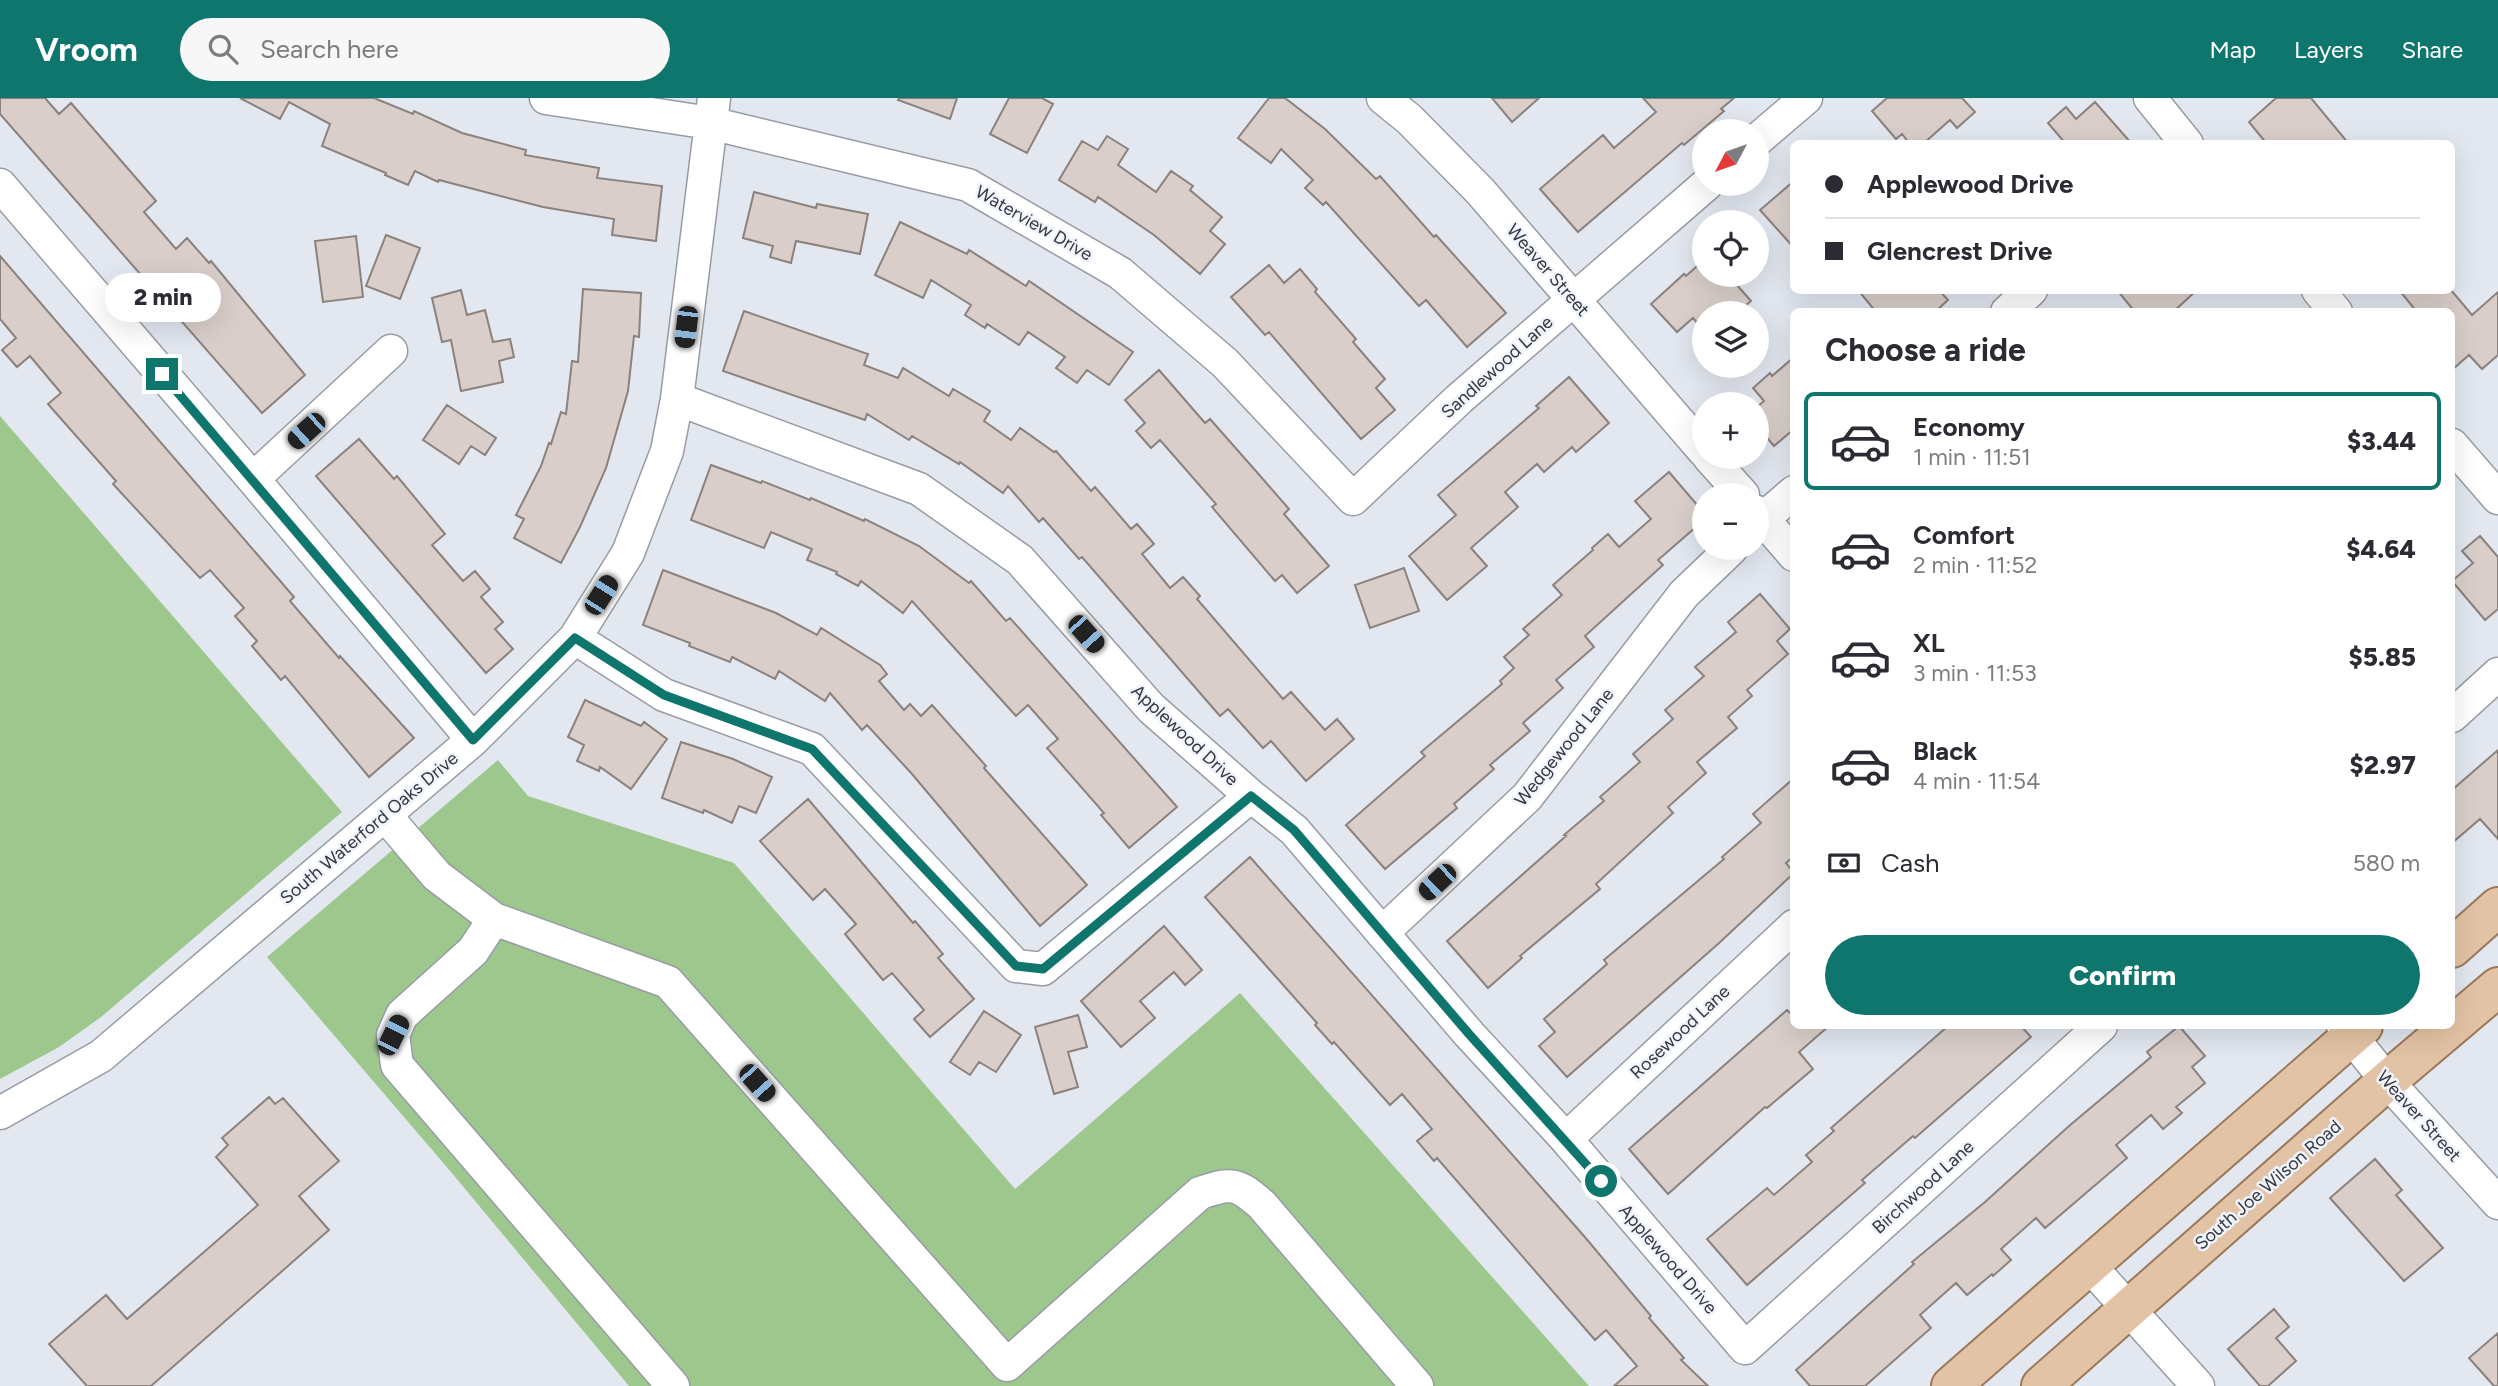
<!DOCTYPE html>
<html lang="en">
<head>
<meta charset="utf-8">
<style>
  body { margin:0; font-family:Figtree,sans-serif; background:#f7f7f7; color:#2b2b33; height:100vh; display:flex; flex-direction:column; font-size:26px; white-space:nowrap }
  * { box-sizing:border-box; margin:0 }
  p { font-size:23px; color:#7c7c81 }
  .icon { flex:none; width:38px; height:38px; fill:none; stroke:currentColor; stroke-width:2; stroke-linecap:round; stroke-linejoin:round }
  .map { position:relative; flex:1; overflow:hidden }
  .side { position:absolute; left:1790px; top:210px; width:665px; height:721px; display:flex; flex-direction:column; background:#fff; border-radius:10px; box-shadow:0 7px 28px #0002 }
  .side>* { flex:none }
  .guide { position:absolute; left:1790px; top:42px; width:665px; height:154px; border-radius:10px; box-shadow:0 7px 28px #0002; display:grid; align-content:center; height:154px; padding:0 35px; background:#fff }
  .needle { width:46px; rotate:229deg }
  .buttons { position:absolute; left:1692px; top:21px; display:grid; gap:14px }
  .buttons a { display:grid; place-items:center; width:77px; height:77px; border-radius:50%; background:#fff; box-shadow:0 7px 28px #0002; font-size:35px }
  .end { position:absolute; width:32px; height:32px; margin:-16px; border:9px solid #0f766e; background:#fff; box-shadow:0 0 0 4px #fff }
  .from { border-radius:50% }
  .bubble { position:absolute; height:49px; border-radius:24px; background:#fff; box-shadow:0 7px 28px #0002; font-size:23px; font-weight:800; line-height:49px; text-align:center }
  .car { position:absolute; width:21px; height:42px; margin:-21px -10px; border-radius:9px; box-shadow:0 0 5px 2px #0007; background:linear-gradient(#222 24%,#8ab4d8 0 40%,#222 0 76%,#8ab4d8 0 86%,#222 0) }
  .guide b { display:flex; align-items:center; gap:24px; height:66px; font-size:26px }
  .guide b+b { border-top:2px solid #e1e1e2 }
  .guide i { width:18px; height:18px; background:#2b2b33 }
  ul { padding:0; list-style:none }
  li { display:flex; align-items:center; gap:21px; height:98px; margin:0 14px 10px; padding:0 21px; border:4px solid transparent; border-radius:10px }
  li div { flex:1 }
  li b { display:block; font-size:26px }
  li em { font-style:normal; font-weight:800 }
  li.current { border-color:#0f766e }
  li>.icon { width:63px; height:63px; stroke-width:1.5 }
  h2 { padding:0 35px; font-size:32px; line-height:84px }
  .pay { display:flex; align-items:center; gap:18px; height:77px; padding:0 35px; font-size:26px }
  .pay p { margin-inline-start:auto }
  .action { display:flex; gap:14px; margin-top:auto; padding:14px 35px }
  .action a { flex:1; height:80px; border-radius:42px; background:#0f766e; color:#fff; font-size:28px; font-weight:800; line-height:80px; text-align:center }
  header { display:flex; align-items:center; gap:42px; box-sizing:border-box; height:98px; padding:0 35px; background:#0f766e; color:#fff }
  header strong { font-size:33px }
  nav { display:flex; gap:38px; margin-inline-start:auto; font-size:24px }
  .search { width:490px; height:63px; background:#f7f7f7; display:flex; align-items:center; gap:18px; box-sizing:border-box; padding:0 24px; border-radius:38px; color:#7c7c81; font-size:26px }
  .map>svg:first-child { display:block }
  .green { fill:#9ec78e }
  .building { fill:#d9ceca; stroke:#8b817d; stroke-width:2 }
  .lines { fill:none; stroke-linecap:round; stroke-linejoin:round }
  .minor-casing { stroke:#979ca4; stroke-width:35 }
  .major-casing { stroke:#9a7859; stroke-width:42 }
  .minor { stroke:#fff; stroke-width:32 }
  .major { stroke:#e3c3a5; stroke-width:38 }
  .route { stroke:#0f766e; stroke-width:9 }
  .labels { text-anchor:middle; stroke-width:5; stroke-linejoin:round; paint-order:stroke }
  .street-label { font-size:18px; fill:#35373b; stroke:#eff4fe }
</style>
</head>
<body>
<header>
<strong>Vroom</strong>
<div class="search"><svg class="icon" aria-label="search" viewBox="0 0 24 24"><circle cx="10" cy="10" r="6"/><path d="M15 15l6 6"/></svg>Search here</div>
<nav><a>Map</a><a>Layers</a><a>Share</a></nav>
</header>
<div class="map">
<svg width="2498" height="1288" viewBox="0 0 2498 1288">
  <rect width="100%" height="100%" fill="#e2e7f0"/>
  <!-- green -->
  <path class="green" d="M0,318L342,714L101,919L59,949L0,981Z
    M498,662L528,698L734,765L1015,1091L1240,895L1589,1288H629L451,1074L267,859Z"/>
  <!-- building -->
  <path class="building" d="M0,0H45L59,16L71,5L156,103L144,114L176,151L187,140L209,165L211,163L305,277L262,315L0,16Z
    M240,0H374L413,16L414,13L462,35L526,52L525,57L599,70L597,80L662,88L656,143L612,137L614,121L543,109L439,82L438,84L415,73L408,87L385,77L386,75L322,48L330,26L289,4L280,21Z
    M899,0H957L950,21L898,2Z
    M1009,0H1042L1053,6L1027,55L990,36Z
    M1269,0H1285L1325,31L1376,81L1380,78L1434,139L1436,137L1506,215L1467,249L1426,202L1419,208L1326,104L1323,107L1305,90L1313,82L1281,51L1271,65L1238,40Z
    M1492,0H1539L1512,24Z
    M1643,0H1734L1721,11L1724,13L1684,47L1682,45L1578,134L1540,91L1603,37L1614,50L1656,14Z
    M1887,0H1962L1975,14L1957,30L1950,22L1923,46H1910L1902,36L1896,41L1872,13Z
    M2276,0H2311L2349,46H2267L2249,24Z
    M2095,4L2132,46H2066L2048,25L2066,9L2076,21Z
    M1107,38L1128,51L1118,67L1156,94L1171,73L1193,88L1190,92L1222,119L1210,133L1225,146L1200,176L1154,137L1098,99L1095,104L1059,82L1082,43L1098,52Z
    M1794,83V150L1760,112Z
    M754,94L816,110L817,106L868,116L860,156L796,143L791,165L770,159L773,148L743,140Z
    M900,124L967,156L969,152L1026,188L1029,183L1133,254L1109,287L1087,272L1077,285L1056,270L1065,259L1028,234L1019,247L987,226L985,230L965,217L971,207L931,182L923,200L875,177Z
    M386,137L420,150L400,201L366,188Z
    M356,138L363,199L323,204L315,143Z
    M0,158L294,499L290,503L339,560L340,558L414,640L369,679L285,578L281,582L252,548L257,543L235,518L244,510L210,472L200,480L113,386L116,383L48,306L61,295L30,258L17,269L2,252L16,240L0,221Z
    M1704,162V177H1747L1736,186L1751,203L1737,215H1704V233L1693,220L1677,234L1651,206L1684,176L1686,178Z
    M1269,167L1284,185L1300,171L1317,191L1315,194L1356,241L1353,244L1385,281L1376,290L1395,312L1361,341L1269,234L1265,237L1231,199Z
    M583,191L641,195L639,239L634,238L628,293L606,370L580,429L561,465L514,440L524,421L516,417L541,368L549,345L551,346L561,314L566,316L572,263L578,264Z
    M461,192L467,217L485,212L493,244L510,241L514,259L499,263L503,284L461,293L451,242L442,244L432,200Z
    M1858,192H1939L1948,202L1935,214H1876Z
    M2117,192H2197L2173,214H2135Z
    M2399,192H2451L2472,217L2498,194V257L2482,271L2469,257L2452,272V214H2417Z
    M744,213L868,256L864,267L898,280L903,270L949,298L953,291L990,313L984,323L1011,342L1020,330L1054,354L1056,353L1091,393L1095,389L1131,431L1137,426L1154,446L1142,456L1170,490L1183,479L1200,498L1197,501L1283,601L1291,594L1325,632L1337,621L1354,641L1306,683L1271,643L1263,650L1228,611L1220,618L1082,459L1079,461L1043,420L1039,424L1008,388L1003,395L960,364L959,366L912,338L909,342L867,316L865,322L723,273Z
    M1794,259V331L1774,348L1757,328V309L1764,303L1753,290L1770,275L1772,278Z
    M1159,272L1205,325L1210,321L1255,372L1289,411L1284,416L1329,468L1297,495L1282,477L1275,483L1212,409L1216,406L1160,342L1151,350L1136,333L1145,325L1125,302Z
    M1569,279L1609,325L1576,354L1572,349L1544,374L1537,366L1505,394L1518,409L1471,450L1487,468L1447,502L1409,458L1456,417L1438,397L1539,310L1536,308Z
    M447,307L496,340L485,357L471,348L459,366L423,342Z
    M359,341L394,381L397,378L445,436L432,447L463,483L475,473L490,491L481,499L503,524L495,531L513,551L486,575L316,378Z
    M711,367L761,385L762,383L810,402L811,400L864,423L865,421L919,448L969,485L971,483L1006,523L1010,520L1177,709L1129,750L1101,717L1104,715L1047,650L1058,641L1028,607L1016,618L912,503L903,515L861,483L858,488L836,476L837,474L807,462L812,451L771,434L764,450L691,422Z
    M1669,374L1704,415V422L1658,462L1663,467L1585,538L1594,549L1556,582L1563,590L1523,625L1530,633L1490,667L1494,671L1454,706L1457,710L1385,771L1346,727L1425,658L1421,654L1502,586L1500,583L1514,570L1504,559L1529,537L1523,531L1562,497L1553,487L1593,452L1592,450L1608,436L1619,449L1651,421L1635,403Z
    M2480,438L2498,459V511L2485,522L2452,483L2473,465L2462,453Z
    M1404,470L1419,513L1370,530L1355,487Z
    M663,472L776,515L817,537L821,530L880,567L887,576L879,583L904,612L910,606L921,618L932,607L986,668L984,670L1087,787L1040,828L912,676L867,627L862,632L830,595L825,603L779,573L775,581L732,559L730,564L689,548L690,545L643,527Z
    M1760,496L1790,531L1777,543L1788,556L1747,592L1752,598L1728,619L1737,630L1697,664L1706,675L1668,709L1673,715L1596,786L1600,791L1520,858L1522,860L1488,890L1447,843L1566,738L1564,737L1604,703L1600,699L1640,664L1633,656L1673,621L1665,612L1704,578L1695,569L1736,534L1728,524Z
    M585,602L641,628L644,624L667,641L631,691L600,669L599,673L577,663L584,647L568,639Z
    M681,644L733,661L772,679L756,715L739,708L732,725L704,712L703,715L662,700Z
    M2498,652V741L2480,721L2452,745V692Z
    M1794,680V758L1786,765L1794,775L1718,846L1567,979L1539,948L1555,934L1544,921L1607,866L1604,862L1724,761L1722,759L1761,725L1753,716Z
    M808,701L913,825L915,823L943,856L938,860L974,901L930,939L914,921L924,912L892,875L883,882L868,864L845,836L856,826L825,791L813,802L760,743Z
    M1250,759L1584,1138L1651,1218L1649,1220L1684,1260L1681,1262L1708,1288H1614L1637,1268L1606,1232L1595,1242L1437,1060L1434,1063L1417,1043L1432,1031L1402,996L1390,1007L1334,944L1332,946L1315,927L1317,925L1205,799Z
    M1164,828L1202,872L1185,887L1174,874L1140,903L1155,920L1121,949L1081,903Z
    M1787,912L1794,919V928H1829L1799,954L1813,971L1767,1010L1765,1009L1668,1096L1629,1051Z
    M984,913L1021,937L996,974L979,964L970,977L950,964Z
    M1078,917L1087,949L1068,954L1078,989L1054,996L1035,929Z
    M1948,928H2021L2031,939L1915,1040L1913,1038L1862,1082L1865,1085L1747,1187L1707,1141L1767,1090L1774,1097L1812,1064L1806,1057L1834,1033L1831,1030Z
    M2179,928L2205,958L2192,969L2205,985L2176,1009L2182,1015L2163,1031L2151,1017L2116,1047L2127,1060L2045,1130L2036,1120L2001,1151L2011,1162L1993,1178L1992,1176L1967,1197L1956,1185L1920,1217L1931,1230L1865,1288H1810L1796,1272L1914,1166L1912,1164L1985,1104L2069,1028L2151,959L2147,954Z
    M269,999L275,1006L283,1000L339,1063L299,1098L329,1132L151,1288H87L49,1246L106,1197L127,1221L258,1107L216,1059L228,1047L222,1040Z
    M2375,1061L2402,1092L2396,1097L2443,1150L2404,1183L2330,1100Z
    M2274,1211L2289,1229L2276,1240L2296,1263L2268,1288H2260L2228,1251Z
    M2498,1235V1288H2494L2469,1260Z"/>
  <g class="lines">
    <defs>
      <path id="minor" d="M546,0L710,25L968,87L1120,175L1225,265L1353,401L1459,301L1707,86
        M1383,0L1409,21L1480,93L1704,353
        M2150,0L2187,46
        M1757,42L1806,0
        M0,87L253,381L473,642
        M2318,192L2336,214
        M2007,214L2031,192
        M677,301L919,391L1020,462L1151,610L1251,698L1294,732L1469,936L1566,1041L1745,1250L2101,928
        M2452,347L2498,400
        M1709,359L1743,397
        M253,381L391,253
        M1757,414L1794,457
        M1757,426L1794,394
        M575,540L664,597L812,651L1016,868L1043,871L1251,698
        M2452,618L2498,576
        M385,717L437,778L494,821L668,884L1007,1267L1200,1095C1232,1084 1237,1085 1262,1107L1417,1288
        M494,821L473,853L402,917L393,937L397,967L673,1288
        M1382,835L1527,699L1684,496L1732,450
        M2343,928L2387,983L2498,1105
        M0,1015L101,958L473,642L575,540L628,455L667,353L677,301L714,0
        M1566,1041L1794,828
        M2090,1168L2198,1288"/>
      <path id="major" d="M2452,850L2498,809
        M1951,1288L2363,928
        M2041,1288L2387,983L2498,889"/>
    </defs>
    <!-- minor casing -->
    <use href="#minor" class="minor-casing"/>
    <!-- major casing -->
    <use href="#major" class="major-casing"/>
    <!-- minor -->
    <use href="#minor" class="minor"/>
    <!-- major -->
    <use href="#major" class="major"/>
  </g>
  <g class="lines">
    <!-- route -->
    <path class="route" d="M162,276L473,642L575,540L664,597L812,651L1016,868L1043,871L1251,698L1294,732L1469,936L1601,1083"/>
  </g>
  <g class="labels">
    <!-- street labels -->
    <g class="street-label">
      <text transform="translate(1034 125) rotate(30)" y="6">Waterview Drive</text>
      <text transform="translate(1548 172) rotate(49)" y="6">Weaver Street</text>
      <text transform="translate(1497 269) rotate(-42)" y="6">Sandlewood Lane</text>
      <text transform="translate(1185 637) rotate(43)" y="6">Applewood Drive</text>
      <text transform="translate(1564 649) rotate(-51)" y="6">Wedgewood Lane</text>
      <text transform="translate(369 730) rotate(-40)" y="6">South Waterford Oaks Drive</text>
      <text transform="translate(1680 934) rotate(-43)" y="6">Rosewood Lane</text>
      <text transform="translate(2419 1018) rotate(48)" y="6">Weaver Street</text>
      <text transform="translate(2268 1087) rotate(-41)" y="6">South Joe Wilson Road</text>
      <text transform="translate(1923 1089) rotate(-42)" y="6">Birchwood Lane</text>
      <text transform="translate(1668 1161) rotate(49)" y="6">Applewood Drive</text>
    </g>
  </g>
</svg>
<div class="buttons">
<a><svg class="needle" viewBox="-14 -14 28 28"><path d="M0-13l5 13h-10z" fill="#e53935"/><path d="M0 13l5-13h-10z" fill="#7c7c81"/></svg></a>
<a><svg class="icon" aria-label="locate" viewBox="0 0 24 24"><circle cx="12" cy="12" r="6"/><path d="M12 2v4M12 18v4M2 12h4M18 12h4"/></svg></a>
<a><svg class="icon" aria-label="layers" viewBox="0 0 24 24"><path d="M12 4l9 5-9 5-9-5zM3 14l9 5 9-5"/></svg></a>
<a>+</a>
<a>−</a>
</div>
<i class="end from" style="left:1601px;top:1083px"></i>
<i class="end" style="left:162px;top:276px"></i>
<div class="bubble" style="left:105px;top:175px;width:116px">2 min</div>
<i class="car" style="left:686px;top:229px;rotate:187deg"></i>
<i class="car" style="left:306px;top:333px;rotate:228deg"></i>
<i class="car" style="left:601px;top:497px;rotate:32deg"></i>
<i class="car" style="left:1086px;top:536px;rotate:138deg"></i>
<i class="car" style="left:1437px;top:784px;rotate:227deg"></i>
<i class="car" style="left:393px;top:937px;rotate:26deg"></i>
<i class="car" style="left:757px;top:985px;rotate:138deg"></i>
<div class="guide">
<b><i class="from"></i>Applewood Drive</b>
<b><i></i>Glencrest Drive</b>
</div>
<section class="side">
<h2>Choose a ride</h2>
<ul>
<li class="current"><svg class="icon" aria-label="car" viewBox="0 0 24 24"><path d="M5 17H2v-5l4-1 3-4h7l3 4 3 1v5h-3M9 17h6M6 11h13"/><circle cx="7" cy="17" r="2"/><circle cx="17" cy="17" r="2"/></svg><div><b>Economy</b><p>1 min · 11:51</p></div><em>$3.44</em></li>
<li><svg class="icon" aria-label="car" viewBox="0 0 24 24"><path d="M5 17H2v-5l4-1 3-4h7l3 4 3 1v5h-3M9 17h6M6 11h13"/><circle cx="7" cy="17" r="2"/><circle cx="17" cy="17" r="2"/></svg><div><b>Comfort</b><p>2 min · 11:52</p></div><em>$4.64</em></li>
<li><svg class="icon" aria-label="car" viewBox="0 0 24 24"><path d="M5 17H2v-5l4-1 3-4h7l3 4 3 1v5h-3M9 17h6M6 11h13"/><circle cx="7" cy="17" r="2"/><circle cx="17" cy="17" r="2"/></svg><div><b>XL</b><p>3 min · 11:53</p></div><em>$5.85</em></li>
<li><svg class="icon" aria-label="car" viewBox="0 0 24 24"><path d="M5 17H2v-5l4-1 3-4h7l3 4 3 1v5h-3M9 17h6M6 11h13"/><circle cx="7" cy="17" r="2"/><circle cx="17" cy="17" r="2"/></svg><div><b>Black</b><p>4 min · 11:54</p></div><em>$2.97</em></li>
</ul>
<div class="pay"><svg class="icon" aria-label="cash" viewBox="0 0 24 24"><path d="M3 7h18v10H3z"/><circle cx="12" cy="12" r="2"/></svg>Cash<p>580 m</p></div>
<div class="action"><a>Confirm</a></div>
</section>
</div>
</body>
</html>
